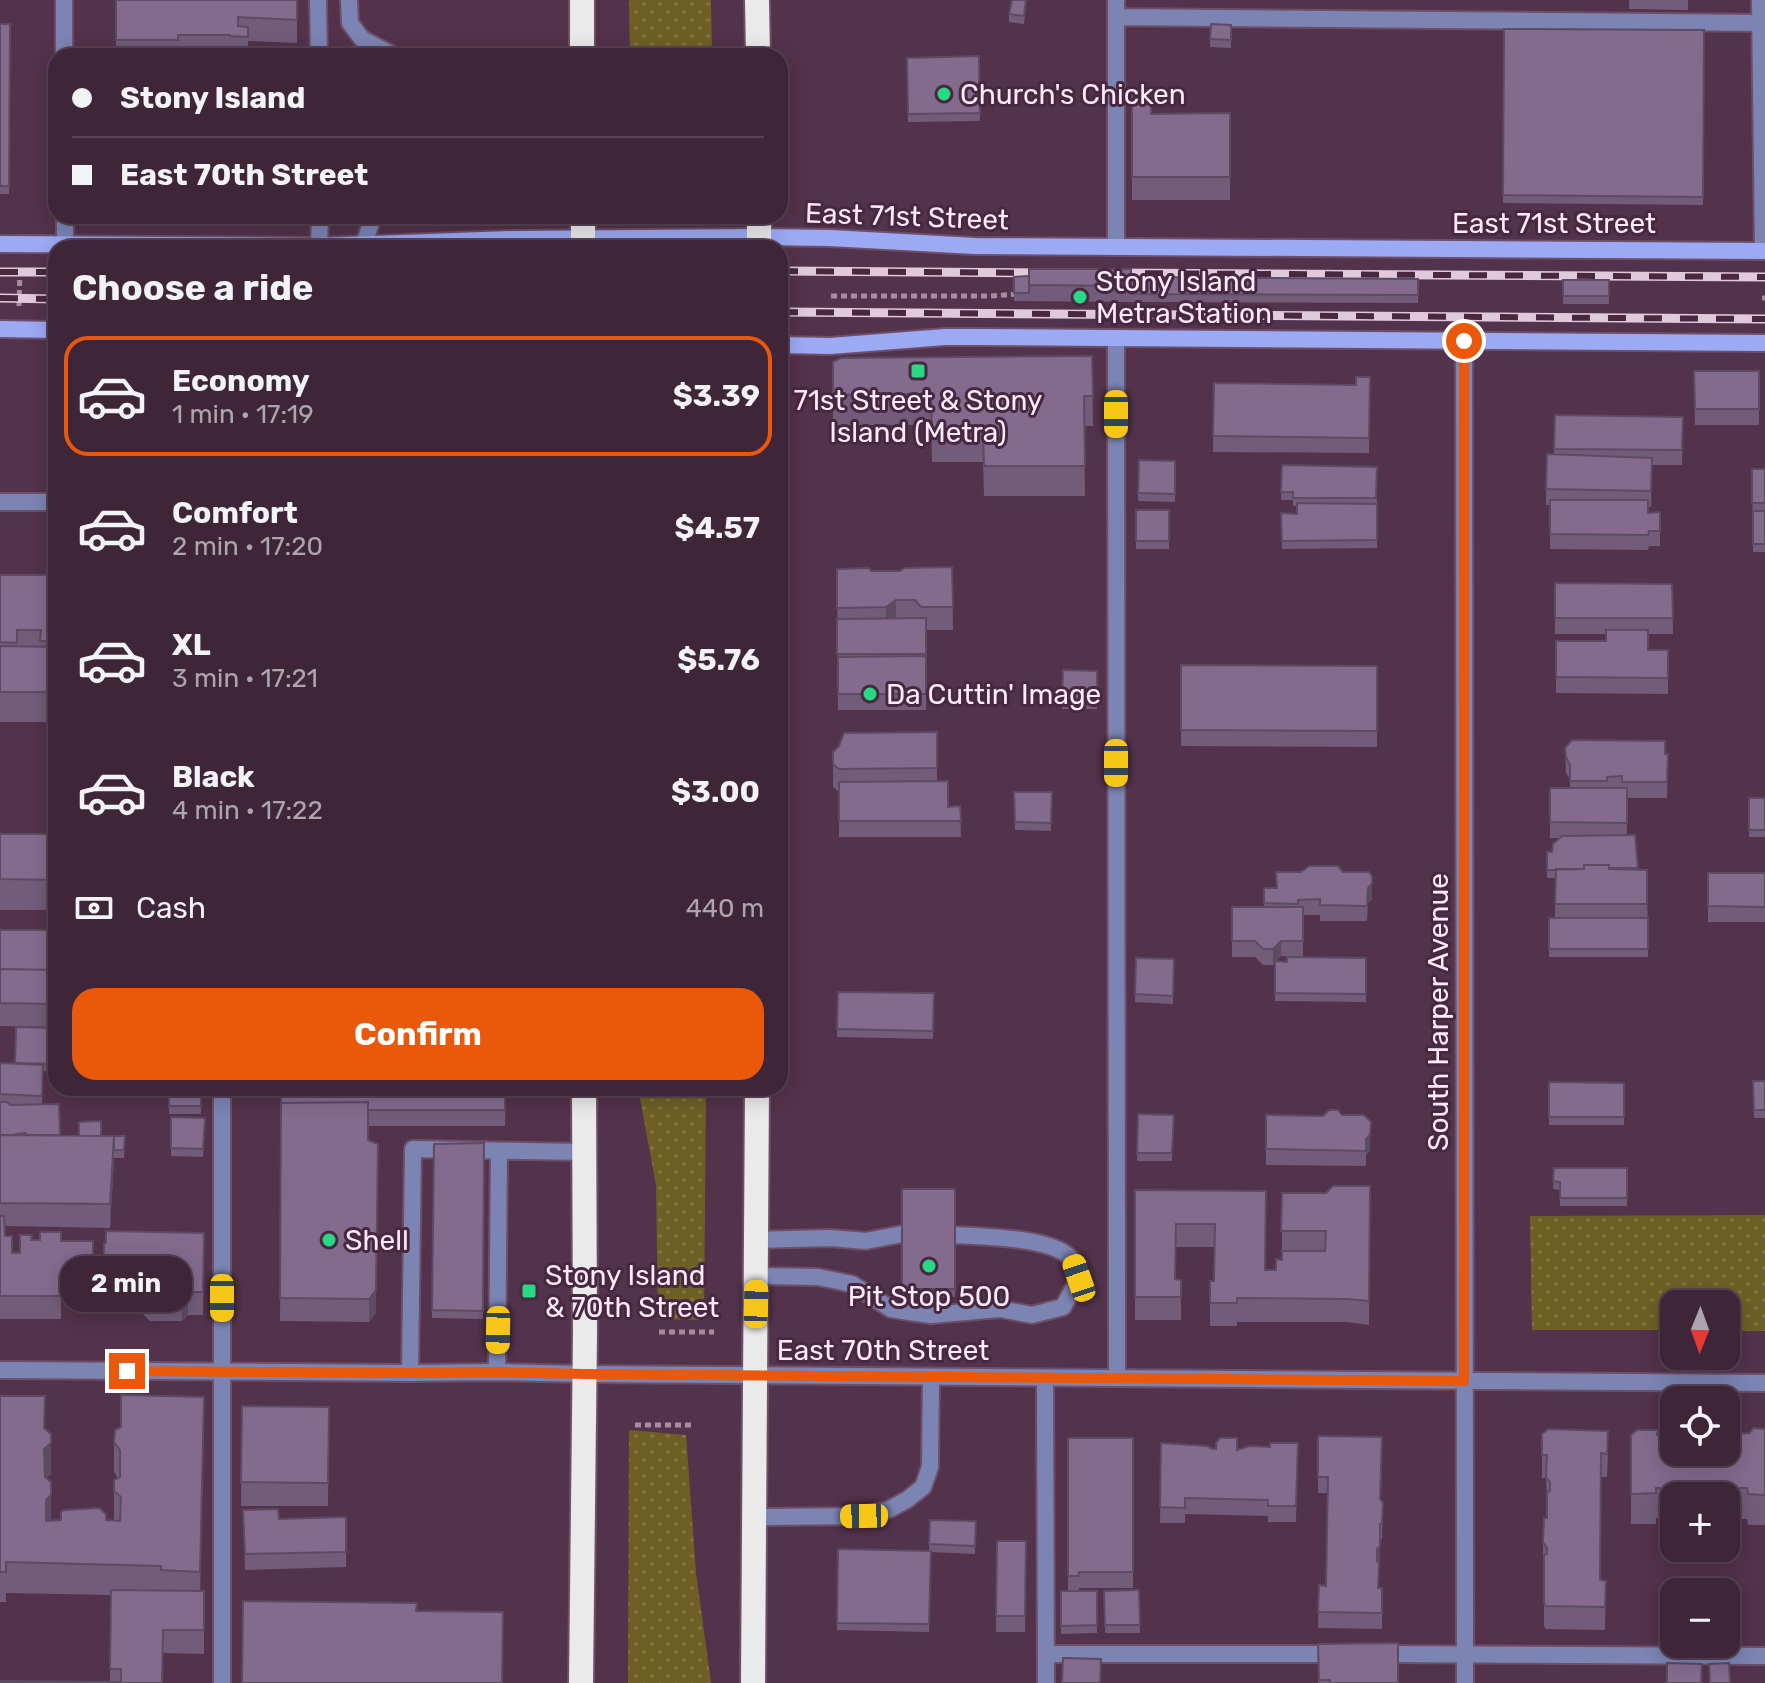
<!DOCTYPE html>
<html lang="en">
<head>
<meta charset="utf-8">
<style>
  body { margin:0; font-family:Rubik,sans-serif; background:#493243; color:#f1f3f6; height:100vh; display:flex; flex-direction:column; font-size:30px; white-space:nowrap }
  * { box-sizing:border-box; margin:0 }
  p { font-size:26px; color:#ada5ae }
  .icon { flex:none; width:44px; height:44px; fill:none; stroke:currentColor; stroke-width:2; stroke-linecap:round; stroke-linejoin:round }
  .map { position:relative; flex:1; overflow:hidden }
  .drawer { position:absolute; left:48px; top:240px; width:740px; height:856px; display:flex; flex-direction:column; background:#3e2638; border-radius:24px; box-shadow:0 4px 20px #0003,0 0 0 2px #574353 }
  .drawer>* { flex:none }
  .guide { position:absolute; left:48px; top:48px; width:740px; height:176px; border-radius:24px; box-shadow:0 4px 20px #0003,0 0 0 2px #574353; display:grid; align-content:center; height:176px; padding:0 24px; background:#3e2638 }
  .needle { width:52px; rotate:181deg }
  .tools { position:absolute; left:1660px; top:1290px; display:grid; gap:16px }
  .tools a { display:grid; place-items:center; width:80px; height:80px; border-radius:16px; background:#3e2638; box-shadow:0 4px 20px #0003,0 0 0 2px #574353; font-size:40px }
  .end { position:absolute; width:36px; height:36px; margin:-18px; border:10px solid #ea580c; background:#fff; box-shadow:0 0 0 4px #fff }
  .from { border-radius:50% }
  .bubble { position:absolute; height:56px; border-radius:24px; background:#3e2638; box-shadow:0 4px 20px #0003,0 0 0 2px #574353; font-size:26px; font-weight:700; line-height:56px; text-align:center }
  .car { position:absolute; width:24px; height:48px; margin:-24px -12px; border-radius:10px; box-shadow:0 0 6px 2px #0007; background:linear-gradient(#f5c518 24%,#345 0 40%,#f5c518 0 76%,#345 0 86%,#f5c518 0) }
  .guide b { display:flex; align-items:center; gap:28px; height:76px; font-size:30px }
  .guide b+b { border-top:2px solid #574353 }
  .guide i { width:20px; height:20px; background:#f1f3f6 }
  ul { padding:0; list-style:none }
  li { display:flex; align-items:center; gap:24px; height:120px; margin:0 16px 12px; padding:0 8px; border:4px solid transparent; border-radius:24px }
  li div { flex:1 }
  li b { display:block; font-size:30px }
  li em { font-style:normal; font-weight:700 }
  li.active { border-color:#ea580c }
  li>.icon { width:72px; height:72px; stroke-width:1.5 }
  h2 { padding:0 24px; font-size:36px; line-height:96px }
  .pay { display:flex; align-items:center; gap:20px; height:88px; padding:0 24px; font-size:30px }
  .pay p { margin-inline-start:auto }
  .action { display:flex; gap:16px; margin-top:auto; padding:16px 24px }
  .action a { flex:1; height:92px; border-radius:24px; background:#ea580c; color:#fff; font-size:32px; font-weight:700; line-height:92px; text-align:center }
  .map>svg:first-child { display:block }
  .grass { fill:url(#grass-dots) }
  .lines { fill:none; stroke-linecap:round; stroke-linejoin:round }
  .lane-casing { stroke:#6f4f67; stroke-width:20 }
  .street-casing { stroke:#6f4f67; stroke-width:20 }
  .secondary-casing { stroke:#6f4f67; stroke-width:20 }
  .highway-casing { stroke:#6f4f67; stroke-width:28 }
  .path { stroke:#a78ca0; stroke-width:5; stroke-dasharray:6 4; stroke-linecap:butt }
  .lane { stroke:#7b84b3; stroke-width:16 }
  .street { stroke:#7b84b3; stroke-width:16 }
  .secondary { stroke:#9ca9f4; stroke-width:16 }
  .highway { stroke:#eaeaea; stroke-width:24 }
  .rail-casing { stroke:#e0c9da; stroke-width:9 }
  .rail { stroke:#482840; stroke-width:6; stroke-dasharray:18; stroke-linecap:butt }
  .wall { fill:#725c7a }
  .shaded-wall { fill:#5c4b63 }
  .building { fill:#846b8e; stroke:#5c4b63; stroke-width:2 }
  .route { stroke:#ea580c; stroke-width:10 }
  .poi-dot { fill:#29d885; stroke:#482840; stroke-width:3 }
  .labels { text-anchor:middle; stroke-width:6; stroke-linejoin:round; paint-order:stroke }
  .poi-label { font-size:28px; fill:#ffeaf9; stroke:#482840; text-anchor:start }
  .street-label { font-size:28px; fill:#ffeaf9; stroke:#482840 }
</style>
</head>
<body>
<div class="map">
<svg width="1765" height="1683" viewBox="0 0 1765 1683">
  <defs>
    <pattern id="grass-dots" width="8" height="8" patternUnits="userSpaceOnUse" patternTransform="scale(2)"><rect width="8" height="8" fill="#6e6025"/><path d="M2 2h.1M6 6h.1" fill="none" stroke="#847745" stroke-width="1.8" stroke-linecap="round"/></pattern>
  </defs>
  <rect width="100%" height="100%" fill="#53324b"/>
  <!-- grass -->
  <path class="grass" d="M629,0H711L712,56H630Z
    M638,1088H706L704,1320L658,1319L656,1185Z
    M1765,1215V1331H1726V1304H1674V1330H1532L1530,1216Z
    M629,1430L686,1435L696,1573L711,1683H628Z"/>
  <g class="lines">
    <defs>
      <path id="lane" d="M318,0L319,56
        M349,0L350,23L362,39L395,56
        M1116,0V246
        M1116,17L1765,23
        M364,245L373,216
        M319,246L320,216
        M1116,339L1117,1378
        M0,502H56
        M222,1088V1683
        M756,1240L830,1238L866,1241L902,1234
        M757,1276L818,1277L852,1284L891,1309L909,1312L931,1315L1000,1309L1032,1315L1063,1307L1079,1278C1077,1273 1075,1264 1072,1260C1056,1237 983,1237 956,1235
        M497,1372L499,1151
        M410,1373L413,1149L584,1152
        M1045,1378L1046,1683
        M755,1517L864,1516L890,1509L908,1499L923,1487L930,1467L931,1377
        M1046,1654H1339
        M1379,1654L1765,1656"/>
      <path id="street" d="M64,0V56
        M1760,0L1763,251
        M65,216V248
        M1464,341L1465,1683
        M0,1370L410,1373L497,1372L584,1374L1765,1383"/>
      <path id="secondary" d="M0,244L319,246L513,239L759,237L830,238L975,246L1765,251
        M0,329L56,330
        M780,345L830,346L945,337H973L1765,343"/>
      <path id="highway" d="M582,0V56
        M757,0L758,56
        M583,216V248
        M759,216V248
        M581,1683L585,1332L584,1088
        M753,1683L757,1088"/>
    </defs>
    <!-- lane casing -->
    <use href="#lane" class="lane-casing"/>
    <!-- street casing -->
    <use href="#street" class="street-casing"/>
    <!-- secondary casing -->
    <use href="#secondary" class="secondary-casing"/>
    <!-- highway casing -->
    <use href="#highway" class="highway-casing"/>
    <!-- path -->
    <path class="path" d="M831,296H991L1018,294
      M1762,298H1765
      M19,306L20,268
      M659,1332H714
      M635,1425H695"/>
    <!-- lane -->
    <use href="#lane" class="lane"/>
    <!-- street -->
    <use href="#street" class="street"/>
    <!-- secondary -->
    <use href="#secondary" class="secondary"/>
    <!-- highway -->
    <use href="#highway" class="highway"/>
    <defs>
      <path id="rail" d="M780,271L1053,273
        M0,272H56
        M1109,273L1765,277
        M0,298L56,299
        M780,312L1765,319"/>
    </defs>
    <!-- rail casing -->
    <use href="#rail" class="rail-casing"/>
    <!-- rail -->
    <use href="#rail" class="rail"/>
  </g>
  <!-- wall -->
  <path class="wall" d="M116,0H297V43L248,41V56H116Z
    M1629,0H1688V10L1629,9Z
    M1026,6L1024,24L1009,22V14Z
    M0,24H10L9,194H0Z
    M1211,24L1231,25V48L1210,47Z
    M1504,29L1704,30L1703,205L1503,203Z
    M979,56L980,121L908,122L907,58Z
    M1132,95L1151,114L1230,113V200H1132Z
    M1014,277L1418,279V303L1131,302V300V302L1014,301Z
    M1563,280H1609V304H1563Z
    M1092,356L1093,426H1084L1085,496H984L983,462H932L931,425H833V362Z
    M1694,371H1759V425H1695Z
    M1370,377L1369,453L1213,452L1214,383L1356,385Z
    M1555,415L1683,417L1682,465H1652L1651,507H1648V513L1660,512V546H1649L1648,550L1550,549V505H1546L1547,454L1554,455Z
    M1139,460L1175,461V502L1138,501Z
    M1282,465L1377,467V548L1282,549L1281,513L1297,514V506H1293V500H1281Z
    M1752,469H1765V552H1753Z
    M1136,510H1169V549H1136Z
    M952,567L953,630H926V710H838L837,569L871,571H900Z
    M0,575H56V722H0Z
    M1555,583L1672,584L1673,634H1648V650H1668V694L1556,693V641H1606V634H1555Z
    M1181,665L1377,666V747L1181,746Z
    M1063,670L1097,671V709H1062Z
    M937,732V781L948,807L960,806L961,837H839V792L833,787V752Z
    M1565,748L1668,754L1667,798H1627V835H1635L1638,870H1647L1648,957H1549V918H1555V878H1547V852H1552L1560,838H1550V788H1570V780L1566,773Z
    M1014,792H1052L1051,831L1015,830Z
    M1749,798H1765V837H1749Z
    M0,834H56V910H0Z
    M1343,872L1372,891V899L1368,903L1367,921H1320V915H1303V957L1281,956L1277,961L1287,962L1366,958V1002L1275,1001V964L1273,965H1263L1255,957H1232V907H1264V888H1276Z
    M1708,873H1765V922H1708Z
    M0,930H56V1027L0,1026Z
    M1136,958L1174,959L1173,1004L1135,1002Z
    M838,992L934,993L933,1039L837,1037Z
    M56,1028V1072L43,1071L42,1105L60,1135L125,1136L124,1158H114L110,1228L5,1226V1236L12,1253H20L32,1240L93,1241V1293H61V1319H0V1063L15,1064Z
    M1753,1081H1765V1118H1754Z
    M1549,1082L1624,1083V1125H1549Z
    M169,1088H201V1114H169Z
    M282,1088H506L505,1126H368L376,1313L369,1322L280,1321Z
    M1138,1114L1174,1115L1172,1161H1137Z
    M1266,1115L1323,1116L1370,1151L1366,1155V1166L1266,1165Z
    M171,1117L205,1118L203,1157L171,1156Z
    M484,1143L483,1319L432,1318L434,1144Z
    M1554,1168H1627V1206H1560V1190L1553,1189Z
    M1370,1186L1369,1325L1347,1322H1237V1326H1210V1281H1214L1215,1247H1176L1175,1279L1181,1280V1320H1135V1190L1266,1191V1270H1276L1282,1260V1193H1326Z
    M902,1189H955V1297H902Z
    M204,1233L203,1315H188L182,1321H150L143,1314L123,1313V1302L103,1301L104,1243Z
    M0,1396L51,1474L46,1478L51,1520H114V1480L118,1478L114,1472V1442L204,1428L200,1591H204V1654L163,1653V1683L110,1682L111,1595L6,1593V1602H0Z
    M242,1406L329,1407L328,1506H241Z
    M1765,1429V1525H1748L1747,1519H1726V1496H1674V1518H1656V1524H1631V1435H1658L1674,1452L1750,1433Z
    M1542,1434L1608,1454L1607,1477H1601L1600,1580L1606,1581L1605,1630L1546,1629L1544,1626V1567L1543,1565V1542L1547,1518V1501L1546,1478H1542Z
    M1318,1436L1382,1453L1381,1500L1383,1502L1382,1539H1380V1562L1378,1563L1379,1588H1382V1629L1318,1628L1319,1585L1326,1586L1328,1493H1318Z
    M1068,1438H1133V1588H1079V1591H1097V1633L1061,1634V1591H1068Z
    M1161,1443L1237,1450L1298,1443L1296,1522H1268V1516L1185,1514V1523H1160Z
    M243,1510L279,1519L346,1517V1567L245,1570Z
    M930,1520L976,1521L975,1554L931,1552L929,1632L837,1630L838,1549L929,1551Z
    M997,1541H1026L1025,1632H996Z
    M1139,1590L1140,1633H1105L1104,1591Z
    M1318,1644L1398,1683H1318Z"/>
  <!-- shaded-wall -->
  <path class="shaded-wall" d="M896,600V623L886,631V607Z
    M1372,876V899L1368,903L1367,921L1368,888Z
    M1281,941V956L1273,965V949Z
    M1371,1122L1370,1151L1366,1155V1139Z
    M114,1136V1159L110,1228V1204Z
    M378,1167L376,1313L369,1322V1299Z
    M188,1292V1315L182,1321V1297Z
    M204,1397V1428L200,1602V1572Z
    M51,1434V1474L44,1479V1449Z
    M51,1482V1525L46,1530V1500Z
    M1380,1524V1562L1377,1565V1549Z"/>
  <!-- building -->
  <path class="building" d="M116,0H297V20L238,17V26L248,27V37L230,36V35H178V40H116Z
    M1012,0H1026L1024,16L1009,14Z
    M0,24H10L9,186H0Z
    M1211,24L1231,25V40L1210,39Z
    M1504,29L1704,30L1703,197L1503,195Z
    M979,56L980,113L908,114L907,58Z
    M1132,95H1151V114L1230,113V177H1132Z
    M1029,269H1131V286L1029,285Z
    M1029,276V293H1014V277Z
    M1131,277L1418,279V295L1131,294Z
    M1563,280H1609V296H1563Z
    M1092,356L1093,396H1084L1085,466H984L983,432H932L931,394L833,395V362L841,358Z
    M1694,371H1759V409H1695Z
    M1356,377H1370L1369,438L1213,436L1214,383L1356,385Z
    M1555,415L1683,417L1682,450L1554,449Z
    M1547,454L1652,458L1651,491L1546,489Z
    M1139,460L1175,461V494L1138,493Z
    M1282,465L1377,467L1376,498H1293V492H1281Z
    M1752,469H1765V503H1752Z
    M1550,500H1648V513L1660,512V531H1649L1648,535L1550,534Z
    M1297,503L1377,504V540L1282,541L1281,513L1297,514Z
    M1136,510H1169V541H1136Z
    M1753,511H1765V544H1753Z
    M952,567L953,607H921L915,600H896L886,607L837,608V569L869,568L871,571H900L904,568Z
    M0,575H56V641H40L41,630H17V643L0,642Z
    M1555,583L1672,584L1673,618H1555Z
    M926,618V654H837V619Z
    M1606,630H1648V650H1668V678L1556,677V641H1606Z
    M0,646L56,647V692H0Z
    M926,656V694H838V657Z
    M1181,665L1377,666V731L1181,730Z
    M1063,670L1097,671V701H1062Z
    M937,732V768L839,769L833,764V752L839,746L844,733Z
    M1572,740L1665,741V754H1668L1667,782H1622V776L1607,777V781H1570V765L1566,757L1565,748Z
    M948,781V807L960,806L961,821H839V782Z
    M1550,788H1627V823L1550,822Z
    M1014,792H1052L1051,823L1015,822Z
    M1749,798H1765V830H1749Z
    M0,834H56V880L0,879Z
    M1635,835L1638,868H1609V865H1584V869L1547,870V852H1552L1553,844L1562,836Z
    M1584,865H1609V869L1647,870V904H1555L1556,869H1584Z
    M1309,866H1338L1343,872H1369L1372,876V883L1368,888L1367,906L1320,905V899L1298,900V904L1264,903V888H1277L1276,872H1301Z
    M1708,873H1765V907L1708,906Z
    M1232,907H1303V941H1281L1273,949H1263L1255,941H1232Z
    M1549,918H1648V949H1549Z
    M0,930H56V970L0,969Z
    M1287,957L1366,958V994L1275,993V961L1287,962Z
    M1136,958L1174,959L1173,996L1135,994Z
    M0,969L56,970V1004L0,1003Z
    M838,992L934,993L933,1031L837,1029Z
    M16,1027L56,1028V1064L15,1063Z
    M0,1063L43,1065L42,1096L0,1094Z
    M1753,1081H1765V1110H1754Z
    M1549,1082L1624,1083V1117H1549Z
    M169,1088H201V1106H169Z
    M282,1088H505V1110H368V1102L281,1103Z
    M0,1102H7L10,1105L59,1104L60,1135H26V1133L16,1134L14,1135H0Z
    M368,1102V1140L378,1144L376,1290L369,1299L280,1298L281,1103Z
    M1329,1110H1338L1342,1115H1364L1371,1122L1370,1135L1366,1139V1151L1266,1149V1115L1323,1116Z
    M1138,1114L1174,1115L1172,1153H1137Z
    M171,1117L205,1118L203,1149L171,1148Z
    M101,1121V1136H79V1122Z
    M0,1135L114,1136L110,1204L0,1203Z
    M114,1136H125L124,1150H114Z
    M484,1143L483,1311L432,1310L434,1144Z
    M1554,1168H1627V1198H1560V1182L1553,1181Z
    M1333,1186H1370L1369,1301L1347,1299L1237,1298V1303H1210V1281H1214L1215,1224H1176L1175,1279L1181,1280V1297H1135V1190L1266,1191L1265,1270H1276V1259L1282,1260V1251H1325L1326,1231H1281L1282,1193H1326Z
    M902,1189H955V1289H902Z
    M0,1216H4L5,1236H12V1253H20V1235H32L31,1240H40V1232H61V1241H93V1270H61V1296H0Z
    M106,1231L204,1233L203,1292H188L182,1297H150L143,1291L123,1290L124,1278H103L104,1243H106Z
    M121,1395L204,1397L200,1572L161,1570V1566L6,1562V1572H0V1396H45L44,1428L51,1434V1443L44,1449L45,1477L51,1482V1495L46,1500V1521L61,1520V1512L64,1510L99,1508L106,1514V1520L120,1521L121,1497L114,1491V1480L120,1477V1450L114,1442L115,1430L121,1427Z
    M242,1406L329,1407L328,1483L241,1482Z
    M1753,1428L1765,1429V1495L1748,1494L1747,1488H1656V1493L1631,1494V1435L1637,1430H1658L1657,1435L1662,1436L1666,1433H1674V1452H1726V1435L1728,1434L1750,1433Z
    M1548,1429L1608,1431L1607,1454L1601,1453L1600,1580L1606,1581L1605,1607L1546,1606L1544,1603V1555L1547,1554V1548L1543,1542L1544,1518H1547V1493L1550,1490V1482L1546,1477L1547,1455H1542V1434Z
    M1318,1436L1382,1437L1380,1499L1383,1502L1382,1524H1380V1546L1377,1549V1561L1379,1564L1378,1588H1382V1613L1318,1612L1319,1585L1326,1586L1328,1477H1318Z
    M1068,1438H1133V1572H1079L1078,1576H1068Z
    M1220,1438H1237V1450L1249,1446L1270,1447V1443H1298L1296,1506H1268V1500L1185,1498V1508L1160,1507L1161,1443L1208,1446L1210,1448L1216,1449V1443Z
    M278,1509L279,1519L346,1517V1552L245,1554L243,1510Z
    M930,1520L976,1521L975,1546L929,1544Z
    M997,1541H1026L1025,1616H996Z
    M838,1549L931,1551L929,1624L837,1623Z
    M111,1590L204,1591V1630H163L162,1683H0V1681L121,1682V1669H110Z
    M1139,1590L1140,1625H1105L1104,1591Z
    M1061,1591H1097V1625L1061,1626Z
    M243,1601L417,1603L416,1611L503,1612L502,1683H242Z
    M1398,1643V1683H1330V1680H1319L1318,1644Z
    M1063,1658L1101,1659L1100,1683H1062Z
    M1667,1663L1702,1664L1701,1683H1667Z
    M1729,1663L1730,1683H1710L1709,1664Z"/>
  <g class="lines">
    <!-- route -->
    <path class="route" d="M127,1371L410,1373L497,1372L584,1374L1464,1381V341"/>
  </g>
  <!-- markers -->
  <g class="poi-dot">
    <circle cx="944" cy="94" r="8"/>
    <circle cx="1080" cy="297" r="8"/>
    <rect x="910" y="363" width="16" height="16" rx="4"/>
    <circle cx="870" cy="694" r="8"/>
    <circle cx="329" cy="1240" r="8"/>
    <circle cx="929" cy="1266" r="8"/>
    <rect x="521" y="1283" width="16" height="16" rx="4"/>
  </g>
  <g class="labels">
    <!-- poi labels -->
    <g class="poi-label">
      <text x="960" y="104">Church's Chicken</text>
      <text x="1096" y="291">Stony Island<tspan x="1096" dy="32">Metra Station</tspan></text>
      <text x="918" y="410" text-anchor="middle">71st Street &amp; Stony<tspan x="918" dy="32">Island (Metra)</tspan></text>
      <text x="886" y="704">Da Cuttin' Image</text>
      <text x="345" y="1250">Shell</text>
      <text x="545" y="1285">Stony Island<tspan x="545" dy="32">&amp; 70th Street</tspan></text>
      <text x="929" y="1306" text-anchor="middle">Pit Stop 500</text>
    </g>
    <!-- street labels -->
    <g class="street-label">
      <text transform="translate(907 216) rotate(2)" y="10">East 71st Street</text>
      <text x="1554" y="233">East 71st Street</text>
      <text transform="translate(1438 1012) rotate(-90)" y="10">South Harper Avenue</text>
      <text x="883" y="1360">East 70th Street</text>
    </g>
  </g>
</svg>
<div class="tools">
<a><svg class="needle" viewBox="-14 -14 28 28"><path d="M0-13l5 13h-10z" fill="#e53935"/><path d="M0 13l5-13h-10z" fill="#ada5ae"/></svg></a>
<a><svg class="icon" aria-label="locate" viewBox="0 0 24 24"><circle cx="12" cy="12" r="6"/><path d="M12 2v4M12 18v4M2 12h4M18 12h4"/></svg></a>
<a>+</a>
<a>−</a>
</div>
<i class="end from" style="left:1464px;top:341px"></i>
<i class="end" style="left:127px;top:1371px"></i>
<div class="bubble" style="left:60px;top:1256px;width:132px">2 min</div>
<i class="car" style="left:1116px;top:414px;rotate:180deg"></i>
<i class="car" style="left:1116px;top:763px;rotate:180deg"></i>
<i class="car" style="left:1079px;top:1278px;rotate:341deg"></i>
<i class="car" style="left:222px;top:1298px;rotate:180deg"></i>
<i class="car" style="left:756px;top:1304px;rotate:1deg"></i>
<i class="car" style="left:498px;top:1330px;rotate:181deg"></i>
<i class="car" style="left:864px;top:1516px;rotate:269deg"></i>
<div class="guide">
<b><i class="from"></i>Stony Island</b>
<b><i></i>East 70th Street</b>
</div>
<section class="drawer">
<h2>Choose a ride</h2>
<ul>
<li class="active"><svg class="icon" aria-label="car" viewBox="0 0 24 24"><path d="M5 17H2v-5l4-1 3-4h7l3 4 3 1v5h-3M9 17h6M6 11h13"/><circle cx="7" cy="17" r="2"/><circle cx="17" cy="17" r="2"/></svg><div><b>Economy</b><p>1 min · 17:19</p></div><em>$3.39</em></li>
<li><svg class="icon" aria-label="car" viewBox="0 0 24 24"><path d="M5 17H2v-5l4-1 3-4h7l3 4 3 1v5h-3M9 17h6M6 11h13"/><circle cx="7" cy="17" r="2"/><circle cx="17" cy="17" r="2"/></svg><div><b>Comfort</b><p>2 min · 17:20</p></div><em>$4.57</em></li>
<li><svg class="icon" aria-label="car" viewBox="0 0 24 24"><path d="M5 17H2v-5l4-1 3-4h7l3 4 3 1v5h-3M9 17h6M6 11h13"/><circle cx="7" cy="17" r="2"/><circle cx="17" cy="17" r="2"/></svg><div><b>XL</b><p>3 min · 17:21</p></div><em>$5.76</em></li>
<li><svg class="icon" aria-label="car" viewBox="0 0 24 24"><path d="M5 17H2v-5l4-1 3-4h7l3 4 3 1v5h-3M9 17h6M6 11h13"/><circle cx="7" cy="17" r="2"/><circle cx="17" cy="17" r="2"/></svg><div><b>Black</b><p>4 min · 17:22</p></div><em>$3.00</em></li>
</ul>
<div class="pay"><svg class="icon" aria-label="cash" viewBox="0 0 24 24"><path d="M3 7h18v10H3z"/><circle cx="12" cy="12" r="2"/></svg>Cash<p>440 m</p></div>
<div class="action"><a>Confirm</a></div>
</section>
</div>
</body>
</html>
